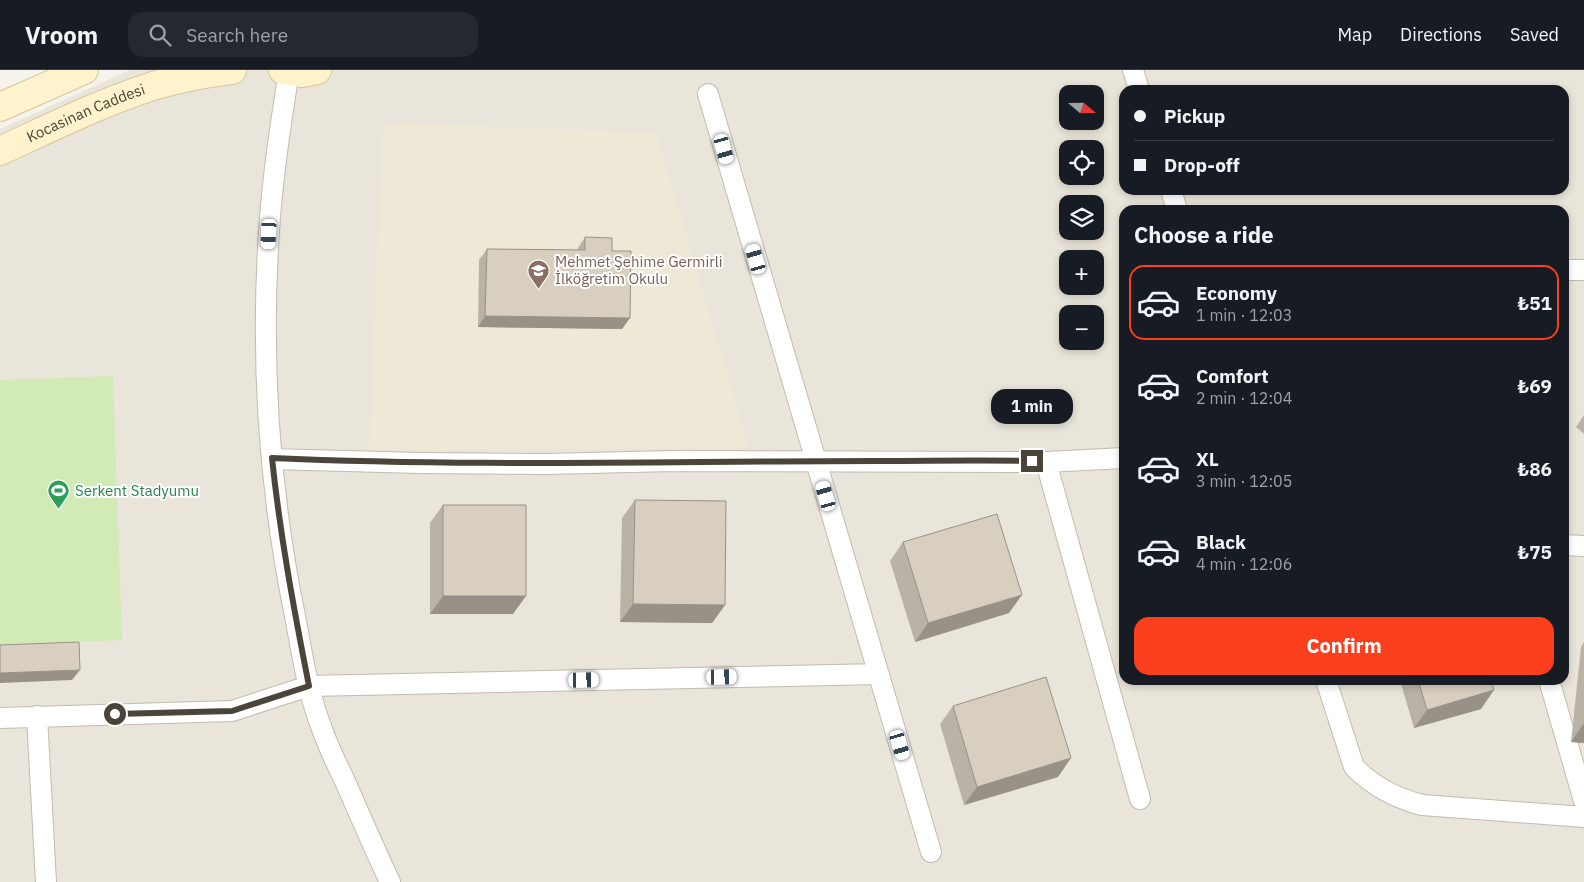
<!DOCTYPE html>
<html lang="en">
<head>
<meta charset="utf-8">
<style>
  body { margin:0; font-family:"IBM Plex Sans",sans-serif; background:#242831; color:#f1f3f6; height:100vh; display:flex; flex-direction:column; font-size:19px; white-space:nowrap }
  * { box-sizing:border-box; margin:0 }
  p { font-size:16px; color:#9ea1a6 }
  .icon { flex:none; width:28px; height:28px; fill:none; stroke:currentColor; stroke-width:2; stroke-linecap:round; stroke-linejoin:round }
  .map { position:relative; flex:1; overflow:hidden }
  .sheet { position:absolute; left:1119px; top:135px; width:450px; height:480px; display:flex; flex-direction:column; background:#171b24; border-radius:15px; box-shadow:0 2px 8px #0003 }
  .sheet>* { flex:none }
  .hud { position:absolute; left:1119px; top:15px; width:450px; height:110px; border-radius:15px; box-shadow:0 2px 8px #0003; display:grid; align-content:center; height:110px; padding:0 15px; background:#171b24 }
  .needle { width:32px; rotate:110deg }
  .buttons { position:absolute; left:1059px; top:15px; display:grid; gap:10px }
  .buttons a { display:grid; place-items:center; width:45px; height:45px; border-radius:10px; background:#171b24; box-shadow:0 2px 8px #0003; font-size:25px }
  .end { position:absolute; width:22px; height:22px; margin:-11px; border:6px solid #4b4439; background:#fff; box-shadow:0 0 0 2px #fff }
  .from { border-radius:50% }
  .bubble { position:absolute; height:35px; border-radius:15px; background:#171b24; box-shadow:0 2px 8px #0003; font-size:16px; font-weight:700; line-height:35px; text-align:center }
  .car { position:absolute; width:15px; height:30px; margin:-15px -8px; border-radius:6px; box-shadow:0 0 4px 1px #0007; background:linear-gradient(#fff 24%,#345 0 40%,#fff 0 76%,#345 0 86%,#fff 0) }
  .hud b { display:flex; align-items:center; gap:18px; height:48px; font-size:19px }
  .hud b+b { border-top:1px solid #363941 }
  .hud i { width:12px; height:12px; background:#f1f3f6 }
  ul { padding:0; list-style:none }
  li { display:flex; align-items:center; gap:15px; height:75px; margin:0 10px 8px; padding:0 5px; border:2px solid transparent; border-radius:15px }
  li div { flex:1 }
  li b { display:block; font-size:19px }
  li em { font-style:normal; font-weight:700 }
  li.active { border-color:#fc3f1d }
  li>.icon { width:45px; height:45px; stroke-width:1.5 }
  h2 { padding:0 15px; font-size:22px; line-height:60px }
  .primary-button { display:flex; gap:10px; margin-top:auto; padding:10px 15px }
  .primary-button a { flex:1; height:58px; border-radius:15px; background:#fc3f1d; color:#fff; font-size:20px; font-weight:700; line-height:58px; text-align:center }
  header { display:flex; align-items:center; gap:30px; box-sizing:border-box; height:70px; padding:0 25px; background:#171b24; border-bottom:1px solid #363941 }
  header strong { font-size:24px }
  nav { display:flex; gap:28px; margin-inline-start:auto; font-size:18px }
  .search { width:350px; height:45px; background:#242831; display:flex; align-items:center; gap:12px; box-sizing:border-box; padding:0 18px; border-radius:15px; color:#9ea1a6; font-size:19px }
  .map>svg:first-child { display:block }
  .residential { fill:#eae5da; fill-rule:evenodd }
  .education { fill:#efe8d6 }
  .green { fill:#d2eab5 }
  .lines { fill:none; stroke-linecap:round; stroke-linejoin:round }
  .minor-casing { stroke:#c2bbae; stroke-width:22 }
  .secondary-casing { stroke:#d6c79b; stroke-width:30 }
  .minor { stroke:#fff; stroke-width:20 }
  .secondary { stroke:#fff3cd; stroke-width:28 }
  .wall { fill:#bab2a6 }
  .shaded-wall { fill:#979187 }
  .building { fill:#d8cfc1; stroke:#979187 }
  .route { stroke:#4b4439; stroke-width:6 }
  .labels { text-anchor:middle; stroke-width:4; stroke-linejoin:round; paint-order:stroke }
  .street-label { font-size:15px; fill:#4b4439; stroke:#fff }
  .education-label { font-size:15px; fill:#785e54; stroke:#fff; text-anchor:start }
  .leisure-label { font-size:15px; fill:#27864d; stroke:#fff; text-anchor:start }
</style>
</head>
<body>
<header>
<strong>Vroom</strong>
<div class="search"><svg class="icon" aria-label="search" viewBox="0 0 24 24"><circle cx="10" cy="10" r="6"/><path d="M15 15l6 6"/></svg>Search here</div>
<nav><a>Map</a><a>Directions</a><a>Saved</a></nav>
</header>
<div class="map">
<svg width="1584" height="812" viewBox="0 0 1584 812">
  <rect width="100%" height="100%" fill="#f6f3ec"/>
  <!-- residential -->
  <path class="residential" d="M130,0H1584V812H0V59ZM1124,20H1564V120H1124ZM1068,24H1095V51H1068ZM1068,79H1095V106H1068ZM1068,134H1095V161H1068ZM1124,140H1564V610H1124ZM1068,189H1095V216H1068ZM1068,244H1095V271H1068Z"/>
  <!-- education -->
  <path class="education" d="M383,53L656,62L749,378L369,380Z"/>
  <!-- green -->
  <path class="green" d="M113,306L122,570L0,575V310Z"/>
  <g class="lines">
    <defs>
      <path id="minor" d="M1133,0L1139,20
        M289,2C281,50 274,98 270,147C260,280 268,415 295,546C302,584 308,623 322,659C328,676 336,693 344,709C359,743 374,778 390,812
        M708,24L931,782
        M1171,120L1177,140
        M1564,200H1584
        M272,389L419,393L546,394L673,391L1046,392L1124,388
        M1046,392L1140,729
        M1564,475L1584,476
        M1326,610L1354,697C1374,717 1395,728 1422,735L1584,747
        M1549,610L1584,731
        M37,646L46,812
        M0,648L232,641L309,616L879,604"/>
      <g id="secondary">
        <path d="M283,0L302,3L317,0"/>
        <path d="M0,37L84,0"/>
        <path id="s1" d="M0,81C50,58 100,33 153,16C179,8 206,3 232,0"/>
      </g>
    </defs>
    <!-- minor casing -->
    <use href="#minor" class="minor-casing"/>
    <!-- secondary casing -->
    <use href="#secondary" class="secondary-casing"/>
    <!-- minor -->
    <use href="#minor" class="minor"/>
    <!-- secondary -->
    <use href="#secondary" class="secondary"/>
  </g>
  <!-- wall -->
  <path class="wall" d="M585,167L612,181L622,259L478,257L479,190L487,179L577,180L578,178Z
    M1584,345V364L1576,357Z
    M635,430L725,535L712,553L620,552L622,448Z
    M443,435L513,544H430V453Z
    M903,472L1009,543L915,572L890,491Z
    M1584,572V673L1571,672L1581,577Z
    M1400,610H1491L1481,639L1414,658Z
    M953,636L1058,707L964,735L940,654Z"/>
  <!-- shaded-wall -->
  <path class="shaded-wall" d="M485,246L630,248L622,259L478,257Z
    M1022,525L1009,543L915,572L928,553Z
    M443,526H526L513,544H430Z
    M633,534L725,535L712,553L620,552Z
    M80,600L72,610L0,613V603Z
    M1494,620L1481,639L1414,658L1427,640Z
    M1584,653V673L1571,672Z
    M1071,688L1058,707L964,735L977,717Z"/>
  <!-- building -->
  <path class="building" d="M585,167L612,168V181H631L630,248L485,246L487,179L585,180Z
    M635,430L726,431L725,535L633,534Z
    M443,435H526V526H443Z
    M997,444L1022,525L928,553L903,472Z
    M79,572L80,600L0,603V575Z
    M1046,607L1071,688L977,717L953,636Z
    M1418,610H1491L1494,620L1427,640Z"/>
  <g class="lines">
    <!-- route -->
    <path class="route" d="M115,644L232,641L309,616C294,540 280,465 272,388C473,397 674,391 876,391C928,391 980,390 1032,391"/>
  </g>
  <!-- icons -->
  <defs>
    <symbol id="school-pin" viewBox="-11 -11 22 30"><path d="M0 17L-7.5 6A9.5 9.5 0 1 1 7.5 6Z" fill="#8d6e63" stroke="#fff"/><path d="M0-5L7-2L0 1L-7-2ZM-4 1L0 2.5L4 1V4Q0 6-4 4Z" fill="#fff"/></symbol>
    <symbol id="stadium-pin" viewBox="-11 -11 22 30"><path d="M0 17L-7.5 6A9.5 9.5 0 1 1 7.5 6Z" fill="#2e9e5b" stroke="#fff"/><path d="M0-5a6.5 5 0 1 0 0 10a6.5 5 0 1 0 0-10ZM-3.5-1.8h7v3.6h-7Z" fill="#fff"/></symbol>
  </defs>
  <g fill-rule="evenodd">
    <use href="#school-pin" x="526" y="188" width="25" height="34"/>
    <use href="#stadium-pin" x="46" y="408" width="25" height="34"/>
  </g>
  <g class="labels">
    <!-- street labels -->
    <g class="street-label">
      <text dy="5" stroke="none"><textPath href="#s1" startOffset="94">Kocasinan Caddesi</textPath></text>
    </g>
    <!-- education labels -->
    <g class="education-label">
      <text x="555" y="197">Mehmet Şehime Germirli<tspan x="555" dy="17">İlköğretim Okulu</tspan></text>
    </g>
    <!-- leisure labels -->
    <g class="leisure-label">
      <text x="75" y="426">Serkent Stadyumu</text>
    </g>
  </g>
</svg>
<div class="buttons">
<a><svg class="needle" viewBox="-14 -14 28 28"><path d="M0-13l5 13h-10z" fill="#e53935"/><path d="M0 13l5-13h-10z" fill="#9ea1a6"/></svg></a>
<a><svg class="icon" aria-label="locate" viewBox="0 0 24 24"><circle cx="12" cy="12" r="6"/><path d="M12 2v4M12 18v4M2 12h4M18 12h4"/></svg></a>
<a><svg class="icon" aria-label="layers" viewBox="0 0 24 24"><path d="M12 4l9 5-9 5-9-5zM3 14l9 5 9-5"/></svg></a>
<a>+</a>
<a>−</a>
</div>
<i class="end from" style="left:115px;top:644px"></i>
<i class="end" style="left:1032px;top:391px"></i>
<div class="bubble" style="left:991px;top:319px;width:82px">1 min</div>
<i class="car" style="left:724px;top:79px;rotate:164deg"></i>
<i class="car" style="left:269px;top:164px;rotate:183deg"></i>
<i class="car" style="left:756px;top:189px;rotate:344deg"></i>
<i class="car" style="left:826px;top:426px;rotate:344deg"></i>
<i class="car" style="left:722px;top:607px;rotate:89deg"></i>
<i class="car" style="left:584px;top:610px;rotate:89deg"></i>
<i class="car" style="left:900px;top:675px;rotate:163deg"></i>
<div class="hud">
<b><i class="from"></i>Pickup</b>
<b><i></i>Drop-off</b>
</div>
<section class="sheet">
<h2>Choose a ride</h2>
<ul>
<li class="active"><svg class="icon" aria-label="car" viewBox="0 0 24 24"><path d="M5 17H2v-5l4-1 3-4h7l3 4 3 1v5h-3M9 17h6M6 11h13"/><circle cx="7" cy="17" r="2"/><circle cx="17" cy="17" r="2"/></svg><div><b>Economy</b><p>1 min · 12:03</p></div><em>₺51</em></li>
<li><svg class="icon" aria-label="car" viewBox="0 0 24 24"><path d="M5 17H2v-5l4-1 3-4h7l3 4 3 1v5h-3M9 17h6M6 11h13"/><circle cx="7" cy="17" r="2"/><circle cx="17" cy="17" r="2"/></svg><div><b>Comfort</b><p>2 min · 12:04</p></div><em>₺69</em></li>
<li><svg class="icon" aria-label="car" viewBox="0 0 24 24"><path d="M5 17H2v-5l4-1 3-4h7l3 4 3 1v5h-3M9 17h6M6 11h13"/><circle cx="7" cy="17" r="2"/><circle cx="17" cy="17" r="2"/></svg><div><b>XL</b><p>3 min · 12:05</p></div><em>₺86</em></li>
<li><svg class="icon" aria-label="car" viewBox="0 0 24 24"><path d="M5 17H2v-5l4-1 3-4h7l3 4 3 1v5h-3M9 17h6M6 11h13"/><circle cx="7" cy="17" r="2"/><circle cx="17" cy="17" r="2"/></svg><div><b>Black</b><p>4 min · 12:06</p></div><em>₺75</em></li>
</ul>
<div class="primary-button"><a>Confirm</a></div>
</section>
</div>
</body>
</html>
